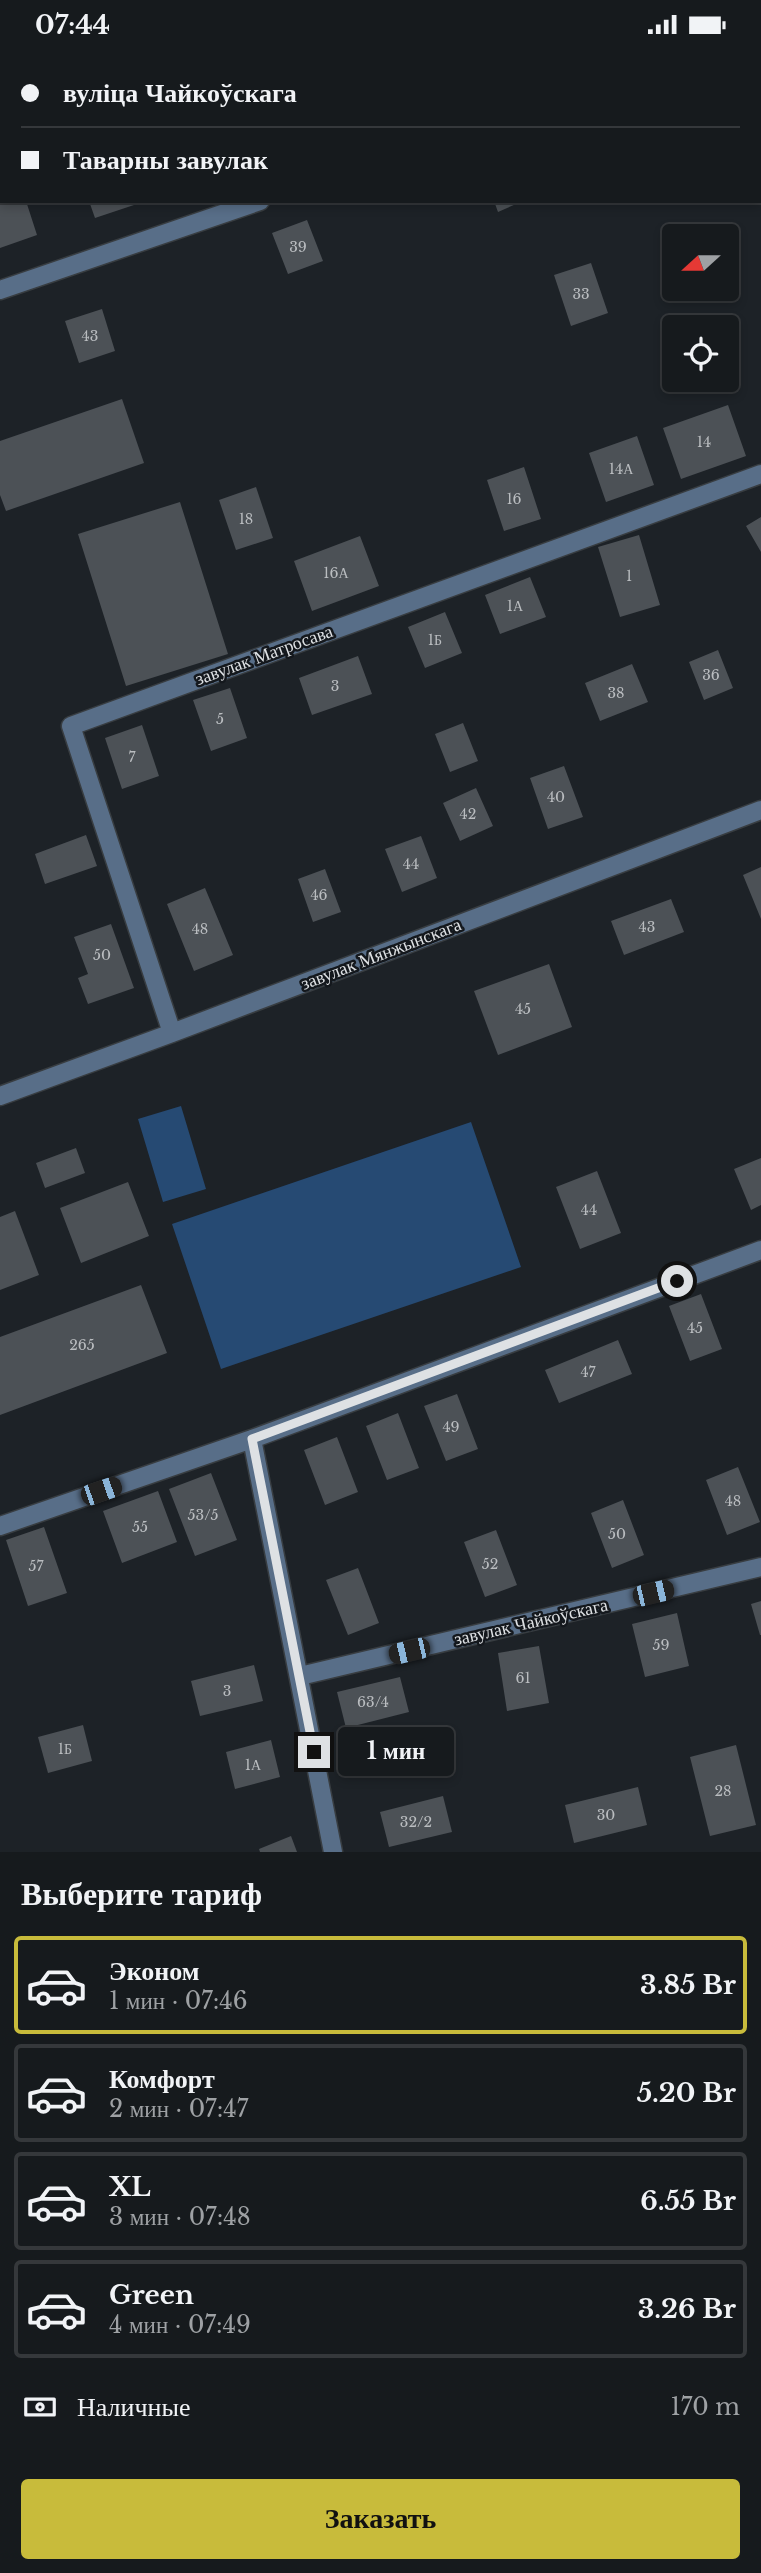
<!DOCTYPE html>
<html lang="ru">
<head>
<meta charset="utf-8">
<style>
  body { margin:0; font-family:"Libre Baskerville",serif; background:#1f2326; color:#f1f3f6; height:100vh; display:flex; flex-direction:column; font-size:26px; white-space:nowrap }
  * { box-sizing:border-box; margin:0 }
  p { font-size:23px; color:#9ea1a4 }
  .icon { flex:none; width:38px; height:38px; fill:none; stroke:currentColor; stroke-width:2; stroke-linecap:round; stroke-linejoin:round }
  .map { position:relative; height:1803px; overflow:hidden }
  .sheet { display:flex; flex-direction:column; background:#161a1d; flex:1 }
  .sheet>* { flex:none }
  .banner { position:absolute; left:0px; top:0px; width:761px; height:154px; box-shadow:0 4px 10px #0003,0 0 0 2px #35383b; display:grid; align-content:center; height:154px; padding:0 21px; background:#161a1d }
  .needle { width:46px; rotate:249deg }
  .fabs { position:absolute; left:662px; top:175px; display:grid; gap:14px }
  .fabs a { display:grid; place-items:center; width:77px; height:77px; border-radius:7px; background:#161a1d; box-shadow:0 4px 10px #0003,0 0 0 2px #35383b; font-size:35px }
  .end { position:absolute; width:32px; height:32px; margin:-16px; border:9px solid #dee1e4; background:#111; box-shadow:0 0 0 4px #111 }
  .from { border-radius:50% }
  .bubble { position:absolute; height:49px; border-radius:7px; background:#161a1d; box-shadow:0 4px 10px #0003,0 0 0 2px #35383b; font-size:23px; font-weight:700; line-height:49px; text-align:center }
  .car { position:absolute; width:21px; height:42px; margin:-21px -10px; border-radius:9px; box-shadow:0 0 5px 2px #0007; background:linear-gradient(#222 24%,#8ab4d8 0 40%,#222 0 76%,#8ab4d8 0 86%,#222 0) }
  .banner b { display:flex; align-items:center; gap:24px; height:66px; font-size:26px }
  .banner b+b { border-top:2px solid #35383b }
  .banner i { width:18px; height:18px; background:#f1f3f6 }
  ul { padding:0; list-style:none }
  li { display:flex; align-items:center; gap:21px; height:98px; margin:0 14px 10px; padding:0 7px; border:4px solid #35383b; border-radius:7px }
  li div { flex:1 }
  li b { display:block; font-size:26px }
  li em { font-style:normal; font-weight:700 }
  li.on { border-color:#c8bb3b }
  li>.icon { width:63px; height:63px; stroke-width:1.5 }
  h2 { padding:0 21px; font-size:32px; line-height:84px }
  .pay { display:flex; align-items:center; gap:18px; height:77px; padding:0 21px; font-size:26px }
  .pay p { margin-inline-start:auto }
  .button { display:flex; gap:14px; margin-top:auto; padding:14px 21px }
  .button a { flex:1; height:80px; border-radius:7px; background:#c8bb3b; color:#111; font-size:28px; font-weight:700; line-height:80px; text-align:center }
  .status { display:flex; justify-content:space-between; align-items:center; height:49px; padding:0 35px; background:#161a1d; direction:ltr }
  .status svg { height:19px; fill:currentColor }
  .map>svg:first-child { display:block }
  .green { fill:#264a73 }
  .building { fill:#4c5156 }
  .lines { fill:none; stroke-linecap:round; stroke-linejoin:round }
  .minor-casing { stroke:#383d41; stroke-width:21 }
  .minor { stroke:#586e88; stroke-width:18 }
  .route { stroke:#dee1e4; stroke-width:9 }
  .labels { text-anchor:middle; stroke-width:5; stroke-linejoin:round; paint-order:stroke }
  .number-label { font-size:14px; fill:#babdc0 }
  .street-label { font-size:18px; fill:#dee1e4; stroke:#14181d }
</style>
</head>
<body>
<div class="status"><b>07:44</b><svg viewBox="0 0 49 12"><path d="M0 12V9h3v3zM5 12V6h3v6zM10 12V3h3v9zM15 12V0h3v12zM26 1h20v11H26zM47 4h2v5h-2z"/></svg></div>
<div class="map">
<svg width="761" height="1803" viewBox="0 0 761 1803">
  <rect width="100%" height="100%" fill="#1d2227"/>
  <!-- green -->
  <path class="green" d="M181,1057L206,1140L163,1153L138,1070Z
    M471,1073L521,1218L221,1320L172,1175Z"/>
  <!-- building -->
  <path class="building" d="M0,152H26L37,186L0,199Z
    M89,152H143V153L95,169Z
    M494,152H523L498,163Z
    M307,171L323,212L288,225L272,184Z
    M591,214L608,264L571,277L554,226Z
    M102,260L115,302L79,314L65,272Z
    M122,350L144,414L6,462L0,446V392Z
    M728,356L746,407L681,430L663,379Z
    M637,387L654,436L606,453L589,404Z
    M524,418L541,470L504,482L487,431Z
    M256,438L273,489L236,501L219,451Z
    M180,453L228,605L126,637L78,485Z
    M761,468V503L746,477Z
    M639,486L660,556L620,568L598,498Z
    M360,487L379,537L312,562L294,512Z
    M530,528L546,568L500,585L485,546Z
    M445,563L462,604L425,619L408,578Z
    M718,601L733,639L704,651L689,613Z
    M358,607L372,645L312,666L299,629Z
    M632,615L648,653L600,672L585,634Z
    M230,639L247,689L211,702L193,651Z
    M463,674L478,712L450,723L435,685Z
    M142,676L159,727L122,740L105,689Z
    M564,717L583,768L548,780L530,729Z
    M476,739L493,777L460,792L443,754Z
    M86,786L97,817L45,835L35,805Z
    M421,787L437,829L402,843L385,800Z
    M761,818V870L743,826Z
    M325,820L341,863L313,873L298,830Z
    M205,839L233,906L194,922L167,855Z
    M671,850L684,883L624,906L611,872Z
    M111,875L134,939L88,955L78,929L88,925L74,888Z
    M549,915L572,978L498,1006L474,942Z
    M76,1099L85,1124L45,1139L36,1114Z
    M761,1109V1156L751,1161L734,1120Z
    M597,1122L621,1184L580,1200L556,1138Z
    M128,1133L149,1187L81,1214L60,1159Z
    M15,1162L39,1226L0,1241V1168Z
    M141,1236L167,1304L0,1366V1288Z
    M701,1245L722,1300L690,1312L669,1257Z
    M618,1291L632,1325L559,1354L545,1321Z
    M457,1345L478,1400L446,1412L424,1357Z
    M398,1364L419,1419L387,1431L366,1377Z
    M337,1388L358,1443L325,1456L304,1401Z
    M738,1418L760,1473L727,1486L706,1431Z
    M211,1424L237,1491L195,1507L169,1440Z
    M158,1442L177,1493L122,1514L103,1462Z
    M623,1451L644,1506L612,1519L591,1464Z
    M44,1478L67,1544L28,1557L6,1491Z
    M496,1481L517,1536L485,1548L464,1493Z
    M358,1519L379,1574L348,1586L326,1531Z
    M761,1552V1586H760L751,1555Z
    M677,1564L689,1617L645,1628L632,1575Z
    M539,1597L549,1654L507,1662L498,1604Z
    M254,1616L263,1652L200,1667L191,1632Z
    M400,1628L409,1663L346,1679L337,1643Z
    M83,1676L92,1712L48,1724L38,1688Z
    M392,1682L402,1715L361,1728L350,1696Z
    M271,1691L280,1728L235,1740L226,1703Z
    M736,1696L756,1776L710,1787L690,1708Z
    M638,1738L647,1776L574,1794L565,1756Z
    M443,1747L452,1783L389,1798L380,1763Z
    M291,1787L297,1803H260L259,1800Z"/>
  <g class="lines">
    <defs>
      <path id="minor" d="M714,2L719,0
        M0,241L260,152
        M172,984L71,677L761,425
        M0,1047L172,984L761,761
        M252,1390L333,1803
        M0,1477L252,1390L761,1201
        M300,1627L761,1518"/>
    </defs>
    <!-- minor casing -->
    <use href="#minor" class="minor-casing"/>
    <!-- minor -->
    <use href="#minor" class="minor"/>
  </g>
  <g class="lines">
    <!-- route -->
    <path class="route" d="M314,1703L252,1390L677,1232"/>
  </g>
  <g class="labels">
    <!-- number labels -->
    <g class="number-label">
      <text x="298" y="203">39</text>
      <text x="581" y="250">33</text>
      <text x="90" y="292">43</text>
      <text x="704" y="398">14</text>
      <text x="621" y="425">14А</text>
      <text x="514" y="455">16</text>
      <text x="246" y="475">18</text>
      <text x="336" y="529">16А</text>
      <text x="629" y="532">1</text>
      <text x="515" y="562">1А</text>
      <text x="435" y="596">1Б</text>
      <text x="711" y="631">36</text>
      <text x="335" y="642">3</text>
      <text x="616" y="649">38</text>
      <text x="220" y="675">5</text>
      <text x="132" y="713">7</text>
      <text x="556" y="753">40</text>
      <text x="468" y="770">42</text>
      <text x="411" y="820">44</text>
      <text x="319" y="851">46</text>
      <text x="647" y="883">43</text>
      <text x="200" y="885">48</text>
      <text x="102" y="911">50</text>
      <text x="523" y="965">45</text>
      <text x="589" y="1166">44</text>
      <text x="695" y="1284">45</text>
      <text x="82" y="1301">265</text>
      <text x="588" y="1328">47</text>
      <text x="451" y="1383">49</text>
      <text x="733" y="1457">48</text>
      <text x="203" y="1471">53/5</text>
      <text x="140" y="1483">55</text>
      <text x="617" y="1490">50</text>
      <text x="490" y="1520">52</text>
      <text x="36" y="1522">57</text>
      <text x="661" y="1601">59</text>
      <text x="523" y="1634">61</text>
      <text x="227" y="1647">3</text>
      <text x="373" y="1658">63/4</text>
      <text x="65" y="1705">1Б</text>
      <text x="253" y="1721">1А</text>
      <text x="723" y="1747">28</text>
      <text x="606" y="1771">30</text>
      <text x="416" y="1778">32/2</text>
    </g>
    <!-- street labels -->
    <g class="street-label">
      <text transform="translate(264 606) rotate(-20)" y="6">завулак Матросава</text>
      <text transform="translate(381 905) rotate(-21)" y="6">завулак Мянжынскага</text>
      <text transform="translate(531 1573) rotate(-13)" y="6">завулак Чайкоўскага</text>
    </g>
  </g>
</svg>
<div class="fabs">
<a><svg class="needle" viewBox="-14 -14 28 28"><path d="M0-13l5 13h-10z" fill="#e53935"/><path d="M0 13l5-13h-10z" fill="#9ea1a4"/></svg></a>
<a><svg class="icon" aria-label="locate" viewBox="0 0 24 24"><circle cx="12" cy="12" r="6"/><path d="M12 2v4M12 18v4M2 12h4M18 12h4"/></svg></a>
</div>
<i class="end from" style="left:677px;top:1232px"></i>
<i class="end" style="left:314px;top:1703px"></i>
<div class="bubble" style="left:338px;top:1678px;width:116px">1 мин</div>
<i class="car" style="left:101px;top:1442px;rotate:71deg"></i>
<i class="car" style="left:653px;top:1544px;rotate:77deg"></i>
<i class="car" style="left:409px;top:1602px;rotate:257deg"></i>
<div class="banner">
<b><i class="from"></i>вуліца Чайкоўскага</b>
<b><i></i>Таварны завулак</b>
</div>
</div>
<section class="sheet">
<h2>Выберите тариф</h2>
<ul>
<li class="on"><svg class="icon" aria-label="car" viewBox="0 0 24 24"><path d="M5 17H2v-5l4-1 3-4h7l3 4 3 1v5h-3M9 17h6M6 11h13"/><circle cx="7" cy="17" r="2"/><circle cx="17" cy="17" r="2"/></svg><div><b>Эконом</b><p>1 мин · 07:46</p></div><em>3.85 Br</em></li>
<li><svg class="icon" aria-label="car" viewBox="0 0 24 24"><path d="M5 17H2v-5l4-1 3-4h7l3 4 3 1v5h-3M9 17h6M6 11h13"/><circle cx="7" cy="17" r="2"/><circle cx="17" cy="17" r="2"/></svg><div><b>Комфорт</b><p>2 мин · 07:47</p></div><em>5.20 Br</em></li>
<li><svg class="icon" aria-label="car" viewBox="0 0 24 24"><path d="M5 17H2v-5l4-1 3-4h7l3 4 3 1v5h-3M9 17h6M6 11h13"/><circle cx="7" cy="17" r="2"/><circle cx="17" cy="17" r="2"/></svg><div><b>XL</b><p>3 мин · 07:48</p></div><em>6.55 Br</em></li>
<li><svg class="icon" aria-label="car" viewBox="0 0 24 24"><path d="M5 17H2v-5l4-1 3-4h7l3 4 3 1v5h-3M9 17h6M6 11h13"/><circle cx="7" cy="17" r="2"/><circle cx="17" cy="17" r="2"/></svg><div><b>Green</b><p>4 мин · 07:49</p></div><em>3.26 Br</em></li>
</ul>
<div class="pay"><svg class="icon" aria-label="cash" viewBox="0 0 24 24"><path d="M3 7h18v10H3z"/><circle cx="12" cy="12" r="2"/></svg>Наличные<p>170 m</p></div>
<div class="button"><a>Заказать</a></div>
</section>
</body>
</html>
